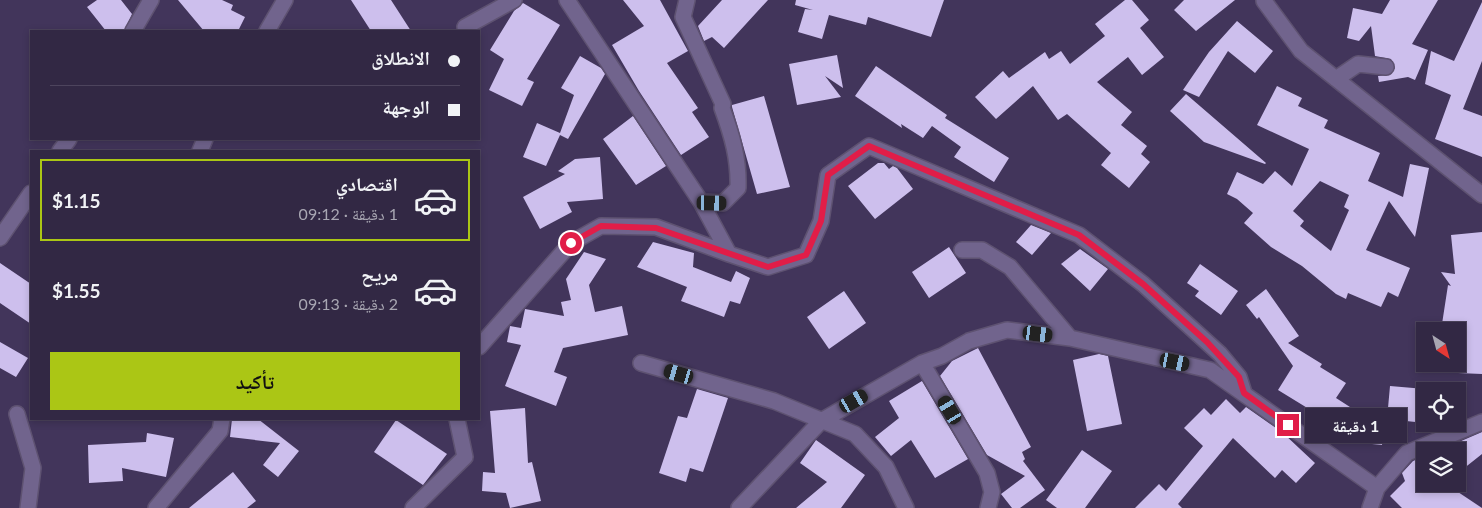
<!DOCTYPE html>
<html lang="ar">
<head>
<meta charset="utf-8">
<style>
  body { margin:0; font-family:Lato,"Noto Naskh Arabic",sans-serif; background:#3d344f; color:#f1f3f6; direction:rtl; height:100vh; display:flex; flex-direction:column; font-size:19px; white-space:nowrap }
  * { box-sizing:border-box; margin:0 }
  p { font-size:16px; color:#a8a6b2 }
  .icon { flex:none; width:28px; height:28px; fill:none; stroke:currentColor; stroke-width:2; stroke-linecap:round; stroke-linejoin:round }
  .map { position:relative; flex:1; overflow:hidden; direction:ltr }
  .panel { position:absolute; left:30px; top:150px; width:450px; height:270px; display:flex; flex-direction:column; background:#322844; border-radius:0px; box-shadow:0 2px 8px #0003,0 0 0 1px #4d445d; direction:rtl }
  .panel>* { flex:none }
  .top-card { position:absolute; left:30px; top:30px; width:450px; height:110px; border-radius:0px; box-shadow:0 2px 8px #0003,0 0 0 1px #4d445d; direction:rtl; display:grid; align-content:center; height:110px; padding:0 20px; background:#322844 }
  .needle { width:32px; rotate:144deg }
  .controls { position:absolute; left:1416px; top:322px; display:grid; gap:10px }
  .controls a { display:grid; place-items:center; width:50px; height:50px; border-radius:0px; background:#322844; box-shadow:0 2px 8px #0003,0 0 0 1px #4d445d; font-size:25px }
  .end { position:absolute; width:22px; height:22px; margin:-11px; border:6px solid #e11d48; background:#fff; box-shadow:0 0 0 2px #fff }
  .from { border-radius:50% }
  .bubble { position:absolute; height:35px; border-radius:0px; background:#322844; box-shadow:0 2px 8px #0003,0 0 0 1px #4d445d; font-size:16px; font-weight:700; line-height:35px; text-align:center; direction:rtl }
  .car { position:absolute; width:15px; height:30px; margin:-15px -8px; border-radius:6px; box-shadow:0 0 4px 1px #0007; background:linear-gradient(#222 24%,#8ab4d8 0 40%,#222 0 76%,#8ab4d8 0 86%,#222 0) }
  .top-card b { display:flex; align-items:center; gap:18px; height:48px; font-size:19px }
  .top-card b+b { border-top:1px solid #4d445d }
  .top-card i { width:12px; height:12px; background:#f1f3f6 }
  ul { padding:9px 0 0; list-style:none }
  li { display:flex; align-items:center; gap:15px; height:82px; margin:0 10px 8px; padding:0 10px; border:2px solid transparent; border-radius:0px }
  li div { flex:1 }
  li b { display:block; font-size:19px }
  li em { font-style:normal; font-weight:700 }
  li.selected { border-color:#abc615 }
  li>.icon { width:45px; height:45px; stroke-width:1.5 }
  .cta { display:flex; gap:10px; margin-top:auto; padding:10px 20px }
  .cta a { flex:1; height:58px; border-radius:0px; background:#abc615; color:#111; font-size:20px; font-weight:700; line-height:58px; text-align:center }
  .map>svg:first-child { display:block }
  .building { fill:#cdbfed; fill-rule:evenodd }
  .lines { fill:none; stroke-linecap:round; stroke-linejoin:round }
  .minor-casing { stroke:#5e5271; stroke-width:18 }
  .minor { stroke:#71648d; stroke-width:15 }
  .route { stroke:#e11d48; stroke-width:6 }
</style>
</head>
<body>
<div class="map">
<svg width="1482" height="508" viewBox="0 0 1482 508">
  <rect width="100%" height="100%" fill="#42355b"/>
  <!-- building -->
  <path class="building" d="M97,0H121L132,14L124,31H106L87,7Z
    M178,0H222L233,5L231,10L245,17L238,31H204Z
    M351,0H391L411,31H371Z
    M623,0H660L688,51L667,63L698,108L692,112L709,137L681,155L639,91L612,45L644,26Z
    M722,0H768L724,48L712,37L704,41L698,26Z
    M796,0H944L931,37L868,17L866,25L829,15L822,39L798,32L805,9L813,10L795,5Z
    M1125,0H1132L1149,20L1140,28L1164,57L1142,75L1128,57L1097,82L1132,112L1121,125L1147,146L1141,154L1150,162L1129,188L1101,165L1111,153L1067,114L1058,120L1033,86L996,119L975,97L1003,71L1009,78L1045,52L1049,59L1061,51L1070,64L1105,36L1095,24Z
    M1184,0H1235L1196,31L1174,10Z
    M1390,0H1438L1412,44L1428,50L1415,80L1408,77L1379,82L1378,76L1390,75L1395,68L1391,59L1375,56L1371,26L1359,41L1347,38L1353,8L1382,14Z
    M1482,2V61L1463,109L1482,116V157L1435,139L1451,95L1425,84L1431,51L1454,61Z
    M523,3L560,25L527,79L534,82L522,106L489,90L504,59L490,50L514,11Z
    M1237,21L1273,51L1255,73L1228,51L1199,97L1183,90L1209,52Z
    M837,55L843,88L825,76L841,97L797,105L789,64Z
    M580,56L601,68L605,74L568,139L560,135L546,166L523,157L537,123L560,133L574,95L561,88Z
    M876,66L947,115L945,118L1009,158L994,182L954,157L961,147L932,126L923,138L901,124L902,128L855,96Z
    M1277,86L1302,98L1298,106L1328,120L1324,128L1380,153L1368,181L1403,197L1410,164L1429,168L1415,237L1389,201L1366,250L1410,268L1398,297L1388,292L1381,307L1348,293L1346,299L1336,294L1302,266L1271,247L1244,223L1253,213L1237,199L1227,194L1237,172L1263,184L1275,171L1292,186L1309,149L1257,125ZM1320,181L1349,195L1344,207L1349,210L1331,251L1300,226L1304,221L1293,211Z
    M1186,94L1266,163L1265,164L1204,142L1170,111Z
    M764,96L790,187L757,194L732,107V105Z
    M633,116L666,166L636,185L603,139Z
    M600,157L603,199L567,202L572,212L540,229L523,197L565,174L558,171L575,159Z
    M878,163H884L889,169L893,166L897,168L913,189L875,219L848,186Z
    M1031,225L1051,233L1032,255L1016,242Z
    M1482,232V374L1458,373V326L1442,324L1448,285L1451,286L1441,272L1455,274L1451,235Z
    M653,242L694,253L693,267L731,282L736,271L750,278L740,304L730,301L724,317L681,301L687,287L637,267Z
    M949,247L966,273L929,298L912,272Z
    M1080,249L1108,269L1090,291L1061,264Z
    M584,252L606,259L589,285L595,312L622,306L628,335L563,348L554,372L567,377L556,406L505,386L521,345L507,342L510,326L521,328L525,309L564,316L561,302L571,300L566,279Z
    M0,263L31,284V324L0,303Z
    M1200,264L1238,291L1221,315L1195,296L1199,291L1187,283Z
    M1266,289L1299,336L1288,343L1322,364L1320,367L1346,383L1336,398L1350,407L1343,419L1384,423L1382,445L1352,442L1353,436L1278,390L1293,366L1259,317L1257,319L1246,305Z
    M844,291L866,323L829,349L807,317Z
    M0,342L28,358L16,377L0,368Z
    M978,348L1031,447L1022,452L1025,459L1023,461L1045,490L1020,508H1012L1001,494L1025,476L987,455L940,376L952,361Z
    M1099,354L1108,356L1122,424L1087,431L1073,360Z
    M922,381L968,459L935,478L911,440L891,456L875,437L899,418L889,401Z
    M1390,386L1425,389V423L1387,419Z
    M697,389L728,398L703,472L690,468L686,482L659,473L678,416L687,418Z
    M1226,399L1240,413L1246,407L1283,433L1315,463L1296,483L1282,470L1275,478L1233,438L1178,504L1182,508H1135L1159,484L1166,491L1203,446L1184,428L1204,408L1211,415Z
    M525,408L528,463L532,462L541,501L510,508L506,493L482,491L483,472L495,473L490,411Z
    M232,419H258L299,451L278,477L263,465L280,443L230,437Z
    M396,420L447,454L423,485L374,452Z
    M1482,432V454L1458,473V451H1438Z
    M147,433L174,438L166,477L122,468L123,481L89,483L88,445L146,442Z
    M816,440L865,475L841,508H796L827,482L800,463Z
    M1082,450L1112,471L1085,508H1057L1046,500Z
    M1418,459L1425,466V484H1446L1482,508H1402L1390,496L1405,481L1402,473L1413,461Z
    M233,472L256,501L247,508H189Z"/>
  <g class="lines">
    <defs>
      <path id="minor" d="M567,0L701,202L729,254L768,267L806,255L821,221L828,175L869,146L1079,235L1143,284L1220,354L1239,377L1244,393
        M687,0L683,17L723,104L722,108C732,135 739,159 738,188L723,203L701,202
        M1264,1L1301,51L1482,195
        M465,27L514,0
        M133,31L151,0
        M267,31L285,0
        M1336,79L1358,64L1386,67
        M60,151L69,139
        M200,151L205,139
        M0,238L31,193
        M962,250H982L1010,267L1070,338
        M479,347L571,243L601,226L656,227L729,254
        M641,363L774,401L855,434L886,467L906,508
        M922,363L987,473L992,492L988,508
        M17,414L33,468L28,508
        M1377,488L1407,453L1482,422
        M156,508L220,431L222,419
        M413,508L465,457L457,419
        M739,508L821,421L922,363L942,356L969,341L1007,330L1070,338L1210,370L1377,488L1370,508"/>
    </defs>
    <!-- minor casing -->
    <use href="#minor" class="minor-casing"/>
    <!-- minor -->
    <use href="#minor" class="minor"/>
  </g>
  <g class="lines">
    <!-- route -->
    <path class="route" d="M571,243L601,226L656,228L768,267L806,255L821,221L828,175L869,146L1079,235L1143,284L1207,342L1239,377L1244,393L1288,425"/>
  </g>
</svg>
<div class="controls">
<a><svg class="needle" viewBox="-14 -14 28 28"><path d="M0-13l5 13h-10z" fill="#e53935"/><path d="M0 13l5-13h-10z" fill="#a8a6b2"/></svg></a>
<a><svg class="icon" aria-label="locate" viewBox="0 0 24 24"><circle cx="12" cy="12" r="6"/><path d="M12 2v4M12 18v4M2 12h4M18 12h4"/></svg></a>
<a><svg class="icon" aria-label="layers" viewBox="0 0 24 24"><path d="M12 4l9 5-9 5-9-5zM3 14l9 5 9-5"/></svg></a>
</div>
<i class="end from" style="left:571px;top:243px"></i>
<i class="end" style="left:1288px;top:425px"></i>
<div class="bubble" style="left:1305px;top:408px;width:102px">1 دقيقة</div>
<i class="car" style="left:712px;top:203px;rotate:91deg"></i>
<i class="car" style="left:1038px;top:334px;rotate:97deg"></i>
<i class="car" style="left:1175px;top:362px;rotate:102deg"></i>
<i class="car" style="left:679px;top:374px;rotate:286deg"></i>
<i class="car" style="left:854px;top:401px;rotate:60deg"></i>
<i class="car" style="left:950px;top:410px;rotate:329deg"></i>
<div class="top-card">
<b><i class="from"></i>الانطلاق</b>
<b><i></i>الوجهة</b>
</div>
<section class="panel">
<ul>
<li class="selected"><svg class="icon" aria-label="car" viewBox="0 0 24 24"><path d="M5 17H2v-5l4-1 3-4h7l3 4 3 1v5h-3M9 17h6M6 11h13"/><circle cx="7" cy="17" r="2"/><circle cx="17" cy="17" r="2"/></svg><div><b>اقتصادي</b><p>1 دقيقة · 09:12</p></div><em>$1.15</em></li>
<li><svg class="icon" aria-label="car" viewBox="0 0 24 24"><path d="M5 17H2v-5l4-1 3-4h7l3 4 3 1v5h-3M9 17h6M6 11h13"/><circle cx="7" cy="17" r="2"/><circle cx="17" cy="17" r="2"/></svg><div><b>مريح</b><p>2 دقيقة · 09:13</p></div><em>$1.55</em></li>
</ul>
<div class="cta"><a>تأكيد</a></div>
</section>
</div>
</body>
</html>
